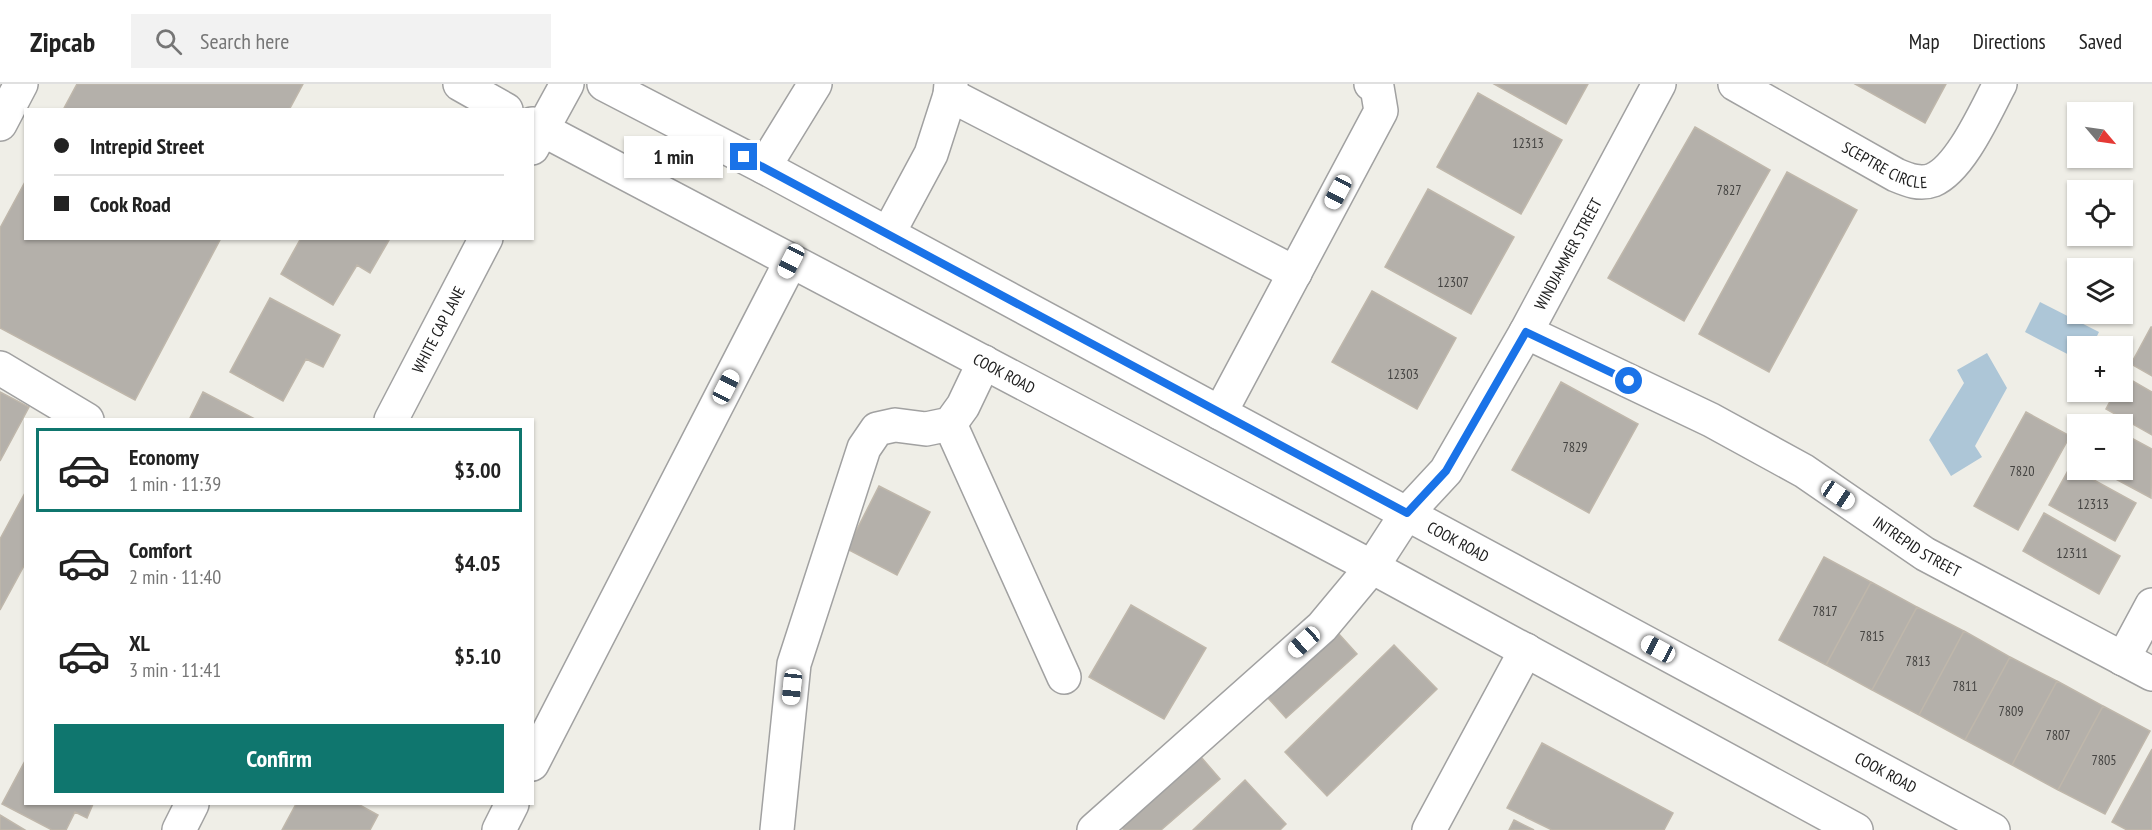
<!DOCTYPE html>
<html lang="en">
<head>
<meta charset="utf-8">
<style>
  body { margin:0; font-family:"PT Sans Narrow",sans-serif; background:#f2f2f2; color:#222; height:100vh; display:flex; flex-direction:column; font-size:22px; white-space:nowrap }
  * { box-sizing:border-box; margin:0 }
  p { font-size:20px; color:#767676 }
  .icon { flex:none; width:33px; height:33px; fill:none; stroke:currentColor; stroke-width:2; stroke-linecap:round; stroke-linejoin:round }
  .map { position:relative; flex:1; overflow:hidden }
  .details { position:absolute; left:24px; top:334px; width:510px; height:387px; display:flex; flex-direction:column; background:#fff; border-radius:0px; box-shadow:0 2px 4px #0004 }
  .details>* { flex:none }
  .banner { position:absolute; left:24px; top:24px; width:510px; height:132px; border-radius:0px; box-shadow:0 2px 4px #0004; display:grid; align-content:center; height:132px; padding:0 30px; background:#fff }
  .needle { width:39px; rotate:119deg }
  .fabs { position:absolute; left:2067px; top:18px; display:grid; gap:12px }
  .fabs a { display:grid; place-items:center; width:66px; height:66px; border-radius:0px; background:#fff; box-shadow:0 2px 4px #0004; font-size:30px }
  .end { position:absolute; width:27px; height:27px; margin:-14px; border:8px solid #1a73e8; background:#fff; box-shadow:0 0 0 3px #fff }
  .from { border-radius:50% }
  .bubble { position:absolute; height:42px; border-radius:0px; background:#fff; box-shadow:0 2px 4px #0004; font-size:20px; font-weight:800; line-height:42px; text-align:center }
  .car { position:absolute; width:18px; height:36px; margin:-18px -9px; border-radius:8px; box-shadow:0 0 4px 2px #0007; background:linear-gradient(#fff 24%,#345 0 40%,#fff 0 76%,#345 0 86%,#fff 0) }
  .banner b { display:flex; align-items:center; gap:21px; height:57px; font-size:22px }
  .banner b+b { border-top:2px solid #e0e0e0 }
  .banner i { width:15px; height:15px; background:#222 }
  ul { padding:10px 0 0; list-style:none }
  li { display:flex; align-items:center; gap:18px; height:84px; margin:0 12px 9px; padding:0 18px; border:3px solid transparent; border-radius:0px }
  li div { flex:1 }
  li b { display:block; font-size:22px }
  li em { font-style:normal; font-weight:800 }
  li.selected { border-color:#0f766e }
  li>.icon { width:54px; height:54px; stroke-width:1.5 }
  .primary-button { display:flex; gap:12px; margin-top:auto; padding:12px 30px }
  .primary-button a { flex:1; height:69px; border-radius:0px; background:#0f766e; color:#fff; font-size:24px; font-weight:800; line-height:69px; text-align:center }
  header { display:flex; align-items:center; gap:36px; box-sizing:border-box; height:84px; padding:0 30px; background:#fff; border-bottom:2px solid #e0e0e0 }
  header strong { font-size:28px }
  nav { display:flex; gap:33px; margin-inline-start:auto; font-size:21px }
  .search { width:420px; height:54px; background:#f2f2f2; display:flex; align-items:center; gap:15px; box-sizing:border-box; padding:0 21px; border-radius:0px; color:#767676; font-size:22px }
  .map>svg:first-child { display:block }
  .water { fill:#adc6d7 }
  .building { fill:#b4b0aa; stroke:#bfb7ab; stroke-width:1.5 }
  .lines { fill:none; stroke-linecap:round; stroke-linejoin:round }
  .minor-casing { stroke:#a1a1a1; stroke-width:36 }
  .minor { stroke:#fff; stroke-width:33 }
  .route { stroke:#1a73e8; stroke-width:8 }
  .labels { text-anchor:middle; stroke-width:4.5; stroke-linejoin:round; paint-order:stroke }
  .number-label { font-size:14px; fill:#454442 }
  .street-label { font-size:16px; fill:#202020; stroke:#fff }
</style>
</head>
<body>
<header>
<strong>Zipcab</strong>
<div class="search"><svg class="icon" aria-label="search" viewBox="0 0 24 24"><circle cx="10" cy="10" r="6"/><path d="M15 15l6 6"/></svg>Search here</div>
<nav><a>Map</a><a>Directions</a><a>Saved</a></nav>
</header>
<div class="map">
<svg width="2152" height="746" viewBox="0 0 2152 746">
  <rect width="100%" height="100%" fill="#efeee7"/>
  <!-- water -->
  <path class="water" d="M2040,218L2099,248L2092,262H2078L2077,275L2025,248Z
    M1987,269L2007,304L1975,362L1982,373L1951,392L1929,356L1964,299L1957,286Z"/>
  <!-- building -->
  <path class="building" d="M77,0H303L289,26H63Z
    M1494,0H1588L1566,40Z
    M1855,0H1946L1925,39Z
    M1478,9L1562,56L1521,130L1437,83Z
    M1695,43L1770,86L1684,237L1608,194Z
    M1787,88L1857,126L1769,288L1699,250Z
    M26,96V154H221L135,316L0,244V144Z
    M1428,105L1514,153L1471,230L1385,183Z
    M301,154H387L389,156L370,189L357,181L333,221L281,190Z
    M1372,207L1456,254L1417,325L1332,278Z
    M270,214L340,251L323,283L306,275L283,317L230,288Z
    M2151,243H2152V292L2131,280Z
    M2124,292L2152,308V351L2106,325L2115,308H2122Z
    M1561,298L1638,340L1589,429L1512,386Z
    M0,308L29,323L0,377Z
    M203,308L257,336H189Z
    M2026,328L2070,352L2018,446L1974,422Z
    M2095,334L2107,340H2091Z
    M2122,349L2152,365L2151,414L2099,386H2122Z
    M2070,383L2136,419L2115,457L2049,421Z
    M879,402L930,428L897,491L847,465Z
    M26,407V478L0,526V455Z
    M2044,429L2120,472L2099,510L2023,467Z
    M1824,473L1871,498L1826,581L1779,556Z
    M1871,498L1917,523L1872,606L1826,581Z
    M1131,521L1206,564L1164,635L1089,593Z
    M1917,523L1964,547L1919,631L1872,606Z
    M1964,547L2010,573L1965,656L1919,631Z
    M1338,549L1357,570L1286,634L1268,614Z
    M1394,561L1437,605L1327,712L1285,668Z
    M2010,573L2057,597L2012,681L1965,656Z
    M2057,597L2103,622L2058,706L2012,681Z
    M2103,622L2150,647L2105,730L2058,706Z
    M1542,659L1673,729L1664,746H1552L1507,724Z
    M2152,665V746H2127L2112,738Z
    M1201,673L1220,695L1161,746H1124L1121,743Z
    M26,675V720H93L87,734L75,728L66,746H52L2,720Z
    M1245,696L1286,740L1280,746H1193Z
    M296,720H358L378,731L370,746H282Z
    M0,731L25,746H0Z
    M1514,736L1534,746H1509Z"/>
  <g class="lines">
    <defs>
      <g id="minor">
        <path d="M460,0L506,26"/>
        <path id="s1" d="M604,0L764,83L1993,746"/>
        <path id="s2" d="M1735,0L1896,91C1908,96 1920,101 1933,96C1961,84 1986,26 2000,0"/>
        <path d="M950,11L1295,189"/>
        <path d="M0,40L21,0"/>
        <path id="s3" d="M532,40L1372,483L1856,746"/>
        <path d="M532,64L567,0"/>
        <path d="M764,83L815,0"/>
        <path d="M888,150L931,70L950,11L951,0"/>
        <path id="s4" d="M1526,248L1711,336L1804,387L1925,470L2152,590"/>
        <path d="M0,284L87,336"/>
        <path d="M1220,329L1381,27L1377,3L1371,0"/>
        <path id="s5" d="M391,336L486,154"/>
        <path d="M950,340L1064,593"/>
        <path d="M2123,575L2152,521"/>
        <path d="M532,680L791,177"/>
        <path d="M179,746L192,720"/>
        <path d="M499,746L512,720"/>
        <path d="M777,746L794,580L864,364L877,345L895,341L926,345L950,340L963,322L984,278"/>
        <path id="s6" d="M1094,746L1322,543L1372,483L1407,429L1446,387L1526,248L1659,0"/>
        <path d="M1429,746L1526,566"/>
      </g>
    </defs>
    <!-- minor casing -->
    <use href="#minor" class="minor-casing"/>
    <!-- minor -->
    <use href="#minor" class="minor"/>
  </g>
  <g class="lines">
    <!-- route -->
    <path class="route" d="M744,73L1407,429L1446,387L1526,248L1629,297"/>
  </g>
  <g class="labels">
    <!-- number labels -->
    <g class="number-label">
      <text x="1528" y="64">12313</text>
      <text x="1729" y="111">7827</text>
      <text x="1453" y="203">12307</text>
      <text x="1403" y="295">12303</text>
      <text x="1575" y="368">7829</text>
      <text x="2022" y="392">7820</text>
      <text x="2093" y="425">12313</text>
      <text x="2072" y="474">12311</text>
      <text x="1825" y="532">7817</text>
      <text x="1872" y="557">7815</text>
      <text x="1918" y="582">7813</text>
      <text x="1965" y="607">7811</text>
      <text x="2011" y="632">7809</text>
      <text x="2058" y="656">7807</text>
      <text x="2104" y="681">7805</text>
    </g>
    <!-- street labels -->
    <g class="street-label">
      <text dy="6" stroke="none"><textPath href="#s2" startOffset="171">SCEPTRE CIRCLE</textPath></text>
      <text dy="6" stroke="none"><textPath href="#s6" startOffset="754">WINDJAMMER STREET</textPath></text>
      <text dy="6" stroke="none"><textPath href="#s5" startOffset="102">WHITE CAP LANE</textPath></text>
      <text dy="6" stroke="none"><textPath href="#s3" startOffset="534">COOK ROAD</textPath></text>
      <text dy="6" stroke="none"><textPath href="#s1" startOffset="969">COOK ROAD</textPath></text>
      <text dy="6" stroke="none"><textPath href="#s4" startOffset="447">INTREPID STREET</textPath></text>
      <text dy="6" stroke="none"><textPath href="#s1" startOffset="1455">COOK ROAD</textPath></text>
    </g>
  </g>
</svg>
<div class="fabs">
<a><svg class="needle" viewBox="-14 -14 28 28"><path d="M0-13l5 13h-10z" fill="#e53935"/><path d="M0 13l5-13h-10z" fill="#767676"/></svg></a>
<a><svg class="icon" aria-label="locate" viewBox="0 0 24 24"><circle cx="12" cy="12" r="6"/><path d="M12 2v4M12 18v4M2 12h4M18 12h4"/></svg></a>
<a><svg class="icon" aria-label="layers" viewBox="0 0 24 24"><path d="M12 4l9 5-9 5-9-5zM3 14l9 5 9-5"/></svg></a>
<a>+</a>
<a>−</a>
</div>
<i class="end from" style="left:1629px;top:297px"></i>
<i class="end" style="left:744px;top:73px"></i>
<div class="bubble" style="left:624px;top:52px;width:99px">1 min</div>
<i class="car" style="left:1338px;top:108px;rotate:208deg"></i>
<i class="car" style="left:791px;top:177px;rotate:207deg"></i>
<i class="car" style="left:726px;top:303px;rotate:27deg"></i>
<i class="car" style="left:1838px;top:411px;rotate:124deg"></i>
<i class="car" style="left:1304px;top:558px;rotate:228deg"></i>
<i class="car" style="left:1658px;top:565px;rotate:298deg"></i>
<i class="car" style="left:792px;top:603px;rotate:186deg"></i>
<div class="banner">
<b><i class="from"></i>Intrepid Street</b>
<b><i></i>Cook Road</b>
</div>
<section class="details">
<ul>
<li class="selected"><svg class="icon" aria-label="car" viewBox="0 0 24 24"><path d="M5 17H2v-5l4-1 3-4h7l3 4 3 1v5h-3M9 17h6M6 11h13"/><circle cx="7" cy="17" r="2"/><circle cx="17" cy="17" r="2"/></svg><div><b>Economy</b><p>1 min · 11:39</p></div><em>$3.00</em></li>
<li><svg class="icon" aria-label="car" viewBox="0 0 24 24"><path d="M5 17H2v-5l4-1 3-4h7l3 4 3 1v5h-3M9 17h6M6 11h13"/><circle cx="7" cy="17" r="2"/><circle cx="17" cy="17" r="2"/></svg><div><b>Comfort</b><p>2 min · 11:40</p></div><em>$4.05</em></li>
<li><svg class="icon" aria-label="car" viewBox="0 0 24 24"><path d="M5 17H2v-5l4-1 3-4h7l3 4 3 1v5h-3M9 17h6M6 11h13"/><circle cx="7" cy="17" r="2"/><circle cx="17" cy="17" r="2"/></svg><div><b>XL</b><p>3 min · 11:41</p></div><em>$5.10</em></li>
</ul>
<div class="primary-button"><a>Confirm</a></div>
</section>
</div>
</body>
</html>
